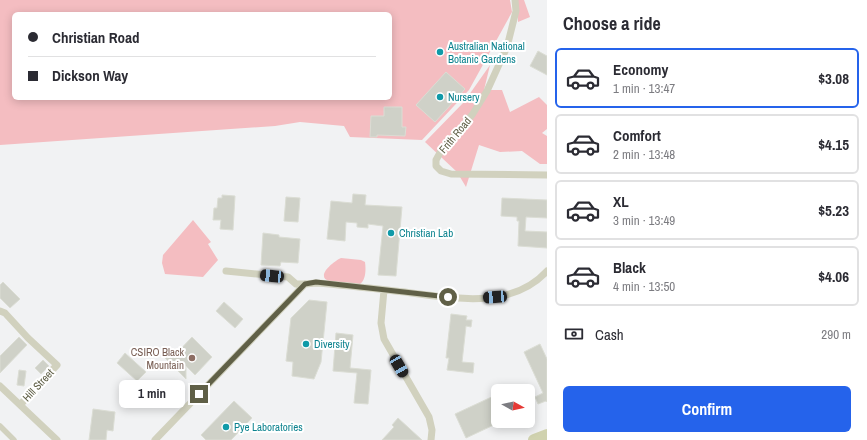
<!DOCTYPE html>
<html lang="en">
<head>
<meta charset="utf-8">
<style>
  body { margin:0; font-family:"Archivo Narrow",sans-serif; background:#f2f2f3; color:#2b2b33; height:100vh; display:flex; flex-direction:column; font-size:15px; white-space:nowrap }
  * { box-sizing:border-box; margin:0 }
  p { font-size:13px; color:#7c7c81 }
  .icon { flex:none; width:22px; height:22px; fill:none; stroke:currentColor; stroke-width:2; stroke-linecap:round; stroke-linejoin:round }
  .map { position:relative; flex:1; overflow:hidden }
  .details { display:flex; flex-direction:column; background:#fff; width:320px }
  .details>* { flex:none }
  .top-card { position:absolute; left:12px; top:12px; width:380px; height:88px; border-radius:6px; box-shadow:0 2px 10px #0003; display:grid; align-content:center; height:88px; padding:0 16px; background:#fff }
  .needle { width:26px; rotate:98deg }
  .buttons { position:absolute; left:491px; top:384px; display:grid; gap:8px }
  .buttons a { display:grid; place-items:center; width:44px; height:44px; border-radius:6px; background:#fff; box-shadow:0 2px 10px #0003; font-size:20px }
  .end { position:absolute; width:18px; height:18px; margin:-9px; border:5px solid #606047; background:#fff; box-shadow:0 0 0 2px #fff }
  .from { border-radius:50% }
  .bubble { position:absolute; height:28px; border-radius:6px; background:#fff; box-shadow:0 2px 10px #0003; font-size:13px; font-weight:800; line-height:28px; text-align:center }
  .car { position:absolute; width:12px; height:24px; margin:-12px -6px; border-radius:5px; box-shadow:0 0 3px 1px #0007; background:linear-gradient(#222 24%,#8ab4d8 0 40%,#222 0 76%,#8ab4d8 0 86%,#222 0) }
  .top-card b { display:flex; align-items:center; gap:14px; height:38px; font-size:15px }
  .top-card b+b { border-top:1px solid #e1e1e2 }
  .top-card i { width:10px; height:10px; background:#2b2b33 }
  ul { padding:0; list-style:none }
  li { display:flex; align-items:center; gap:12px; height:60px; margin:0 8px 6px; padding:0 8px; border:2px solid #e1e1e2; border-radius:6px }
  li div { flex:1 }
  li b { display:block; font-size:15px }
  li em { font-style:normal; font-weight:800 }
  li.selected { border-color:#2563eb }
  li>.icon { width:36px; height:36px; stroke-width:1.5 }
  h2 { padding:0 16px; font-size:18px; line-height:48px }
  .pay { display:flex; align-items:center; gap:10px; height:44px; padding:0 16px; font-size:15px }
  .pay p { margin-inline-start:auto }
  .button { display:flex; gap:8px; margin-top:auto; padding:8px 16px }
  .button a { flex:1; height:46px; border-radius:6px; background:#2563eb; color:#fff; font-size:16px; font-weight:800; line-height:46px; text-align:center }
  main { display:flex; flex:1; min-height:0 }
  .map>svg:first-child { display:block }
  .green { fill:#f4bdc1; fill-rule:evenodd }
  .building { fill:#cfd1c8; stroke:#dbddd4 }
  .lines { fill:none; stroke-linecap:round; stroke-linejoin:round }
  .pedestrian { stroke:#d1d1be; stroke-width:5.5 }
  .minor { stroke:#d1d1be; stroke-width:7 }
  .primary { stroke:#d0d2af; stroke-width:12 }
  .route { stroke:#606047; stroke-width:5 }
  .culture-dot { fill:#0f9aa8; stroke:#fff; stroke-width:1.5 }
  .education-dot { fill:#8d6e63; stroke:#fff; stroke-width:1.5 }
  .labels { text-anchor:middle; stroke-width:4; stroke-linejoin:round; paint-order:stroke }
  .culture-label { font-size:11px; fill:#0d838f; stroke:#fff; text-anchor:start }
  .street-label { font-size:11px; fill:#606047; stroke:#fff }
  .education-label { font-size:11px; fill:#785e54; stroke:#fff; text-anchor:end }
</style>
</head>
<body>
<main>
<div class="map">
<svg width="547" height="440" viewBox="0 0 547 440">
  <rect width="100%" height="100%" fill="#f1f2f3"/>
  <!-- green -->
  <path class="green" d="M0,0H510L512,12L469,90L422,140L350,137L344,126L300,122L275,126L0,145ZM14,14H390V98H14Z
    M518,0H524L530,17L518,22Z
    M490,65L484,90H502L510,112L539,97L547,105V129L542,133L547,136V164H540L522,151L500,152L479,145L466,187L457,172L425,142L464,102Z
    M193,220L211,242L208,244L218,260L203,277L165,274L162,263L163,255Z
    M341,258L361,260L365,262C366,269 366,280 360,284L328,281C326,279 324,279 324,276C323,270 336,260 341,258Z"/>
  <!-- building -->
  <path class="building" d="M538,51L547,56V75L530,66Z
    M446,72L465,89L435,122L416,105Z
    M384,107H402V127H406L405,136L377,135V137H370L371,116H384Z
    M353,194L366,195L365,205L402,207L396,276L378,275L383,226L368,224V228L357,227V223L346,222L345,241L327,239L331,201L352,203Z
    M222,195L235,196L233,230L220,229L221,220H213L214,208H217L218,198H222Z
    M286,197L300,198L298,222L284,221Z
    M502,198L547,200V218L526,217L525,231L547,232V248L518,246L519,221H517V217L501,216Z
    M263,233L279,235V237L300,239L298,263L281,262L280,266L261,265Z
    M3,282L20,299L10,308L0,298V285Z
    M309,300L327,302L321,362L314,379L292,376L293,362L286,361L291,318Z
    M224,302L243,319L235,328L216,311Z
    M451,314L467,316L466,320H472L471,327L466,326L462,362L474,363L473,373L447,370L449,358H446Z
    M336,333L353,335L350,368L371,370L368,404L354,403L357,373L333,371Z
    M19,337L27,345L0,373V356Z
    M192,337L212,357L195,375L186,366V379L161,354L164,350L172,358Z
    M540,344L547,359V402L546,401L538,404L535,397L543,393L524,352Z
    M125,353L146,372L137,381L117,363Z
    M43,360L49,366L41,374L35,368Z
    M19,370L26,371L24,386L17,385Z
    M498,394V423L466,438L455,414Z
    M234,401L252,418L231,440H206L201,435Z
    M93,409L115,412L113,431L107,430L106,440H89Z
    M398,418L422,440H382L394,427L392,425Z"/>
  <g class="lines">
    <!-- pedestrian -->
    <path class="pedestrian" d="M0,426L14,440"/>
    <!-- minor -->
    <path class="minor" d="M515,0L516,11L507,47L487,91L472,115L441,151L436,160V166L441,171L451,174L547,175
      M226,271L288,277L296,284H305L316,283C342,285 369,288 395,291C445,296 509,313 547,271
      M384,290L381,323L384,339L429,417L432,430L431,440
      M0,311L5,313L28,338L57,365L20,405
      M0,386L57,440
      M155,440L305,284"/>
    <!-- primary -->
    <path class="primary" d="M534,440L547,435"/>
  </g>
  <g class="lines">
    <!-- route -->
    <path class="route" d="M199,394L305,284L316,282L448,297"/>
  </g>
  <!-- markers -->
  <g class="culture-dot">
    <circle cx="440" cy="52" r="4"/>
    <circle cx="440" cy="97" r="4"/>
    <circle cx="391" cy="233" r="4"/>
    <circle cx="306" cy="344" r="4"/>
    <circle cx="226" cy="427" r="4"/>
  </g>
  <circle class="education-dot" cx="192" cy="358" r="4"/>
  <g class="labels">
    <!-- culture labels -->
    <g class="culture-label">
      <text x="448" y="50">Australian National<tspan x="448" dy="13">Botanic Gardens</tspan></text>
      <text x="448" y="101">Nursery</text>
      <text x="399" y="237">Christian Lab</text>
      <text x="314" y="348">Diversity</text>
      <text x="234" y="431">Pye Laboratories</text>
    </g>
    <!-- street labels -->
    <g class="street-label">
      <text transform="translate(455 135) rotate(-50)" y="4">Frith Road</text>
      <text transform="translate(38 385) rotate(-47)" y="4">Hill Street</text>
    </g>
    <!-- education labels -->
    <g class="education-label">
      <text x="184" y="356">CSIRO Black<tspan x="184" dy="13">Mountain</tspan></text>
    </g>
  </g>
</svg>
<div class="buttons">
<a><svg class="needle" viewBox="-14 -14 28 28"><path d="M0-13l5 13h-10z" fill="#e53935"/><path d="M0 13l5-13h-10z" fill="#7c7c81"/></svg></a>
</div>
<i class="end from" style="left:448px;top:297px"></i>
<i class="end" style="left:199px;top:394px"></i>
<div class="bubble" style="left:119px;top:380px;width:66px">1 min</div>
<i class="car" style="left:272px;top:276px;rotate:276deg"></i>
<i class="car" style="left:495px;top:297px;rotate:266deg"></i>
<i class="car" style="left:399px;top:366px;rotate:150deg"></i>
<div class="top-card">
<b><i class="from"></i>Christian Road</b>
<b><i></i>Dickson Way</b>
</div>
</div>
<section class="details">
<h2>Choose a ride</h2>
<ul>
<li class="selected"><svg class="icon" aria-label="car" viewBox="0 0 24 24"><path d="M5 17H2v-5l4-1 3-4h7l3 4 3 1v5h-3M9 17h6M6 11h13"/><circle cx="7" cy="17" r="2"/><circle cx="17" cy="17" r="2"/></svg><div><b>Economy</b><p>1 min · 13:47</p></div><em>$3.08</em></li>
<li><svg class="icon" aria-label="car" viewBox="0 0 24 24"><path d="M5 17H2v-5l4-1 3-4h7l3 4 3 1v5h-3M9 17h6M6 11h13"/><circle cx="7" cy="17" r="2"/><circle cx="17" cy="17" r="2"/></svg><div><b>Comfort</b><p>2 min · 13:48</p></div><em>$4.15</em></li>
<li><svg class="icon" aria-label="car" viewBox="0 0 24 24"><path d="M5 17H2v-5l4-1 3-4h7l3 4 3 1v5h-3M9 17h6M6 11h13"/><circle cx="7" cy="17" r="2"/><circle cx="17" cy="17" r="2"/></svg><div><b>XL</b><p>3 min · 13:49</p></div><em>$5.23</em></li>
<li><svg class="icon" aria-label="car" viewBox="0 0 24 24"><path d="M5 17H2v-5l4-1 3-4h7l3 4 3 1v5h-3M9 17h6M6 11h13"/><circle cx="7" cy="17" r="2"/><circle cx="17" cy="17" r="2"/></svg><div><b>Black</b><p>4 min · 13:50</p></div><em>$4.06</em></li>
</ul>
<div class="pay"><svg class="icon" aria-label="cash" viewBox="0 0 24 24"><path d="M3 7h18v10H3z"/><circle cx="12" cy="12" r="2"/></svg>Cash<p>290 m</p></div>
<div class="button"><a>Confirm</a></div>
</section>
</main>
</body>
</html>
